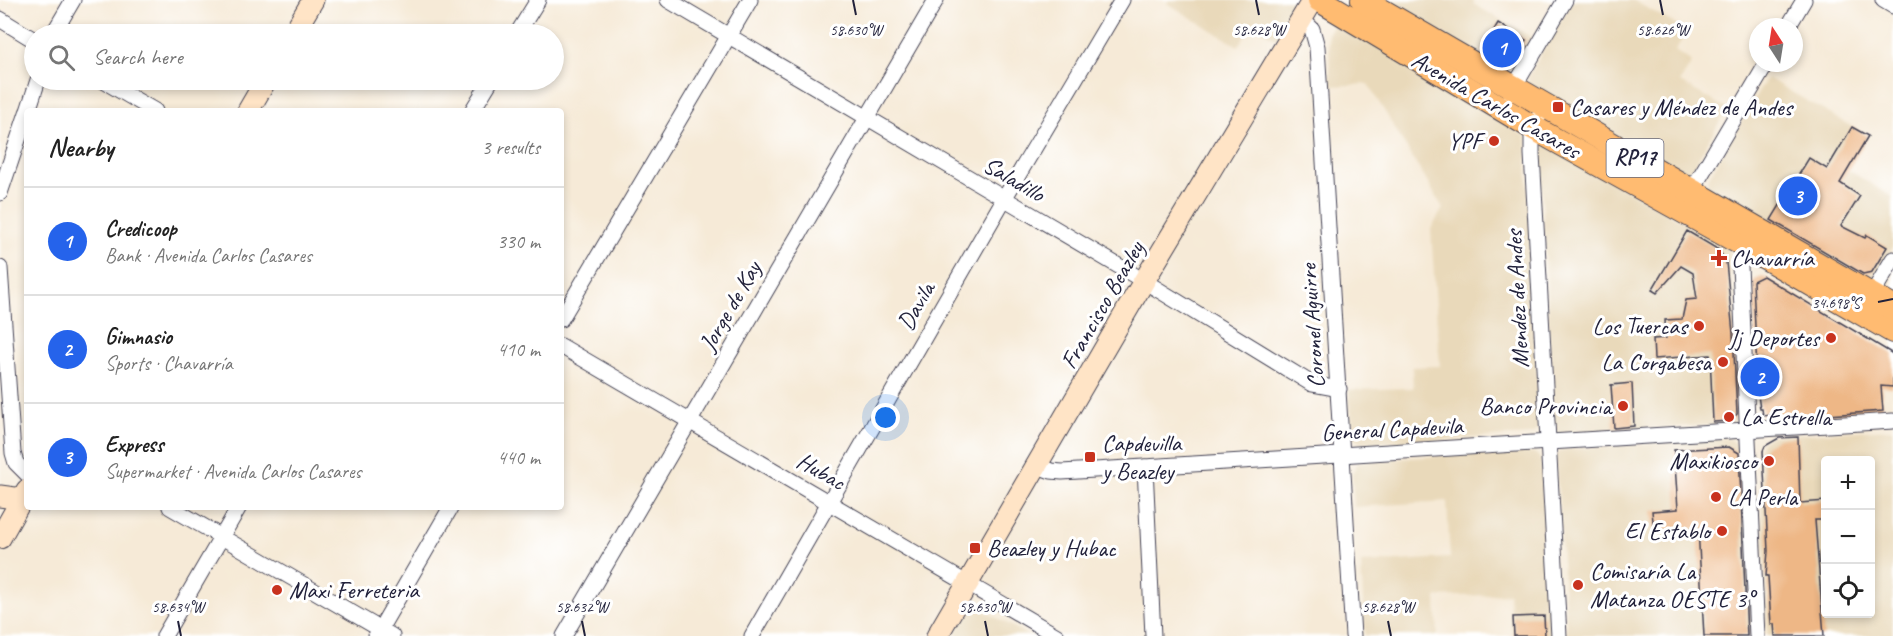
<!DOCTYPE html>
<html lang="en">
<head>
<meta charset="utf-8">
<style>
  :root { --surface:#fff; --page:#f2f2f2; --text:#222; --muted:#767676; --line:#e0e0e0; --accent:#2563eb }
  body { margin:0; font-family:Caveat,sans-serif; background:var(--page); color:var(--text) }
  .controls { position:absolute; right:18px; bottom:18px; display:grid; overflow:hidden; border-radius:6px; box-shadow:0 3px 9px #0003 }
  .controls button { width:54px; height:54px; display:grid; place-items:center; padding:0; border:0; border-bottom:2px solid var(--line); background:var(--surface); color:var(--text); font:30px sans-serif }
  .compass { position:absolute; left:1749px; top:18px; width:54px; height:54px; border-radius:50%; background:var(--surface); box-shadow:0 3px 9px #0003; rotate:348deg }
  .you { position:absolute; left:886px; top:418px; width:21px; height:21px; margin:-15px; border:4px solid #fff; border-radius:50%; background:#1a73e8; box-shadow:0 0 0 9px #1a73e833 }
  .badge { display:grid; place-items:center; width:39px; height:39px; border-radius:50%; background:var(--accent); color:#fff; font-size:20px; font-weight:700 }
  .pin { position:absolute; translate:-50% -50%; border:3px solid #fff; box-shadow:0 2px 6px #0006 }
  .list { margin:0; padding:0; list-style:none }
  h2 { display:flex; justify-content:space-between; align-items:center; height:78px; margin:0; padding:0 24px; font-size:26px }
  h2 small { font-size:20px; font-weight:400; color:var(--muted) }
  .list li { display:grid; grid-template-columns:39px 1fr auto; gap:18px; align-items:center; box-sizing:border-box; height:108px; padding:0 24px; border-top:2px solid var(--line) }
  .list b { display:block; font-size:22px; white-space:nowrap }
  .list p { margin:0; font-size:20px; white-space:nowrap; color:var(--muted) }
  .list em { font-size:20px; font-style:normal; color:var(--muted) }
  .icon { flex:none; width:33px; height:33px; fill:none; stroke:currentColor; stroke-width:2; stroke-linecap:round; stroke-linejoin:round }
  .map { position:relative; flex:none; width:1893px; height:636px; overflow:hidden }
  .search { position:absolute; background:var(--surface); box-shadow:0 3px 9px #0003; left:24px; top:24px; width:540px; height:66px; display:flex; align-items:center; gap:15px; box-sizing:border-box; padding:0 21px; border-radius:33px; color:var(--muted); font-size:22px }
  .panel { position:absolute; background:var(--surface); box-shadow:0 3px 9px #0003; left:24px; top:108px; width:540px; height:402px; border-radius:6px }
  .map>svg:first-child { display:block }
  .built { fill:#e9d9ba; fill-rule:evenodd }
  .building { fill:#eeb786 }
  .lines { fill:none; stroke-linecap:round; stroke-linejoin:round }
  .street-casing { stroke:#424052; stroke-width:17 }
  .secondary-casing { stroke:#424052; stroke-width:23 }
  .primary-casing { stroke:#424052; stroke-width:26 }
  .street { stroke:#fff; stroke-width:15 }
  .secondary { stroke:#ffe4c6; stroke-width:21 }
  .primary { stroke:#ffbb71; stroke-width:24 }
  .ticks { fill:none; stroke:#22223b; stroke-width:2 }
  .poi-dot { fill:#c8321e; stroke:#fff; stroke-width:2 }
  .labels { text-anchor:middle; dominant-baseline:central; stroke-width:6; stroke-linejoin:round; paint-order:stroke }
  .shield { fill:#fff; stroke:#646476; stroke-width:1.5 }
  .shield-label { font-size:22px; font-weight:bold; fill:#22223b }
  .street-label { font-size:24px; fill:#22223b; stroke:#fff }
  .poi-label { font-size:24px; fill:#22223b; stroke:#fff; text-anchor:start }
  .ticks-label { font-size:15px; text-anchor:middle; fill:#22223b; stroke:#fff; stroke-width:6; stroke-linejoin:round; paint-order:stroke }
</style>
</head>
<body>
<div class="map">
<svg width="1893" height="636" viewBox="0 0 1893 636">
  <rect width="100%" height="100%" fill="#fff"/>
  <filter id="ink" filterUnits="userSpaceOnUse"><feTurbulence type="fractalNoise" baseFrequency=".0167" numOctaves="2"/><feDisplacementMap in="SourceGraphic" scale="12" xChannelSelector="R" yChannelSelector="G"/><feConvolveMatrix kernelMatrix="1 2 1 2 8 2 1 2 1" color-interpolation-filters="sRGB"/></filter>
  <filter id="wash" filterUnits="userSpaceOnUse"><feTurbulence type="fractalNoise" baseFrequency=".008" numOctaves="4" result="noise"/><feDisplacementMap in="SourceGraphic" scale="24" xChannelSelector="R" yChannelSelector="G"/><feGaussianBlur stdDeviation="1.35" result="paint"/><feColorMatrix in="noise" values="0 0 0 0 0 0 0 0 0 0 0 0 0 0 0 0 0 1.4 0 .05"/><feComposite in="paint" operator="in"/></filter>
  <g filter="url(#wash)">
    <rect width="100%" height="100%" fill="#f6ead7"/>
    <g class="built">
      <path d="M 1169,0 L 1296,0 L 1297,3 L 1296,11 L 1278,40 L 1252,24 L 1238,46 L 1167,3 Z"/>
      <path d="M 1383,0 L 1475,0 L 1473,4 L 1535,39 L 1519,65 L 1515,68 L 1505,69 Z"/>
      <path d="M 1573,0 L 1633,0 L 1687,31 L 1675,51 L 1692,62 L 1680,82 L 1727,109 L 1692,169 L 1685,173 L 1678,172 L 1530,88 L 1528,82 L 1529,75 Z"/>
      <path d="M 1339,21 L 1526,137 L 1539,424 L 1536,431 L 1531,435 L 1367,443 L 1360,442 L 1353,436 L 1349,390 L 1413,388 L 1412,367 L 1440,366 L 1431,229 L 1443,208 L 1368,84 L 1331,86 L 1328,34 L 1333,24 Z"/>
      <path d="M 1767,78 L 1868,136 L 1848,170 L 1893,197 L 1893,246 L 1874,280 L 1867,282 L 1709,191 L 1707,186 L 1708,178 Z"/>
      <path d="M 1548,145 L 1727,247 L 1730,251 L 1739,416 L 1736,421 L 1729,424 L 1563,434 L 1557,433 L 1554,429 L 1540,155 L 1543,148 Z"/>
      <path d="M 1893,429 L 1893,636 L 1768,636 L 1760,448 L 1762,442 L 1772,436 ZM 1826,460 L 1870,460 L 1870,614 L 1826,614 Z"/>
      <path d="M 1724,438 L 1731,440 L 1741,450 L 1752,636 L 1567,636 L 1556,462 L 1557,455 L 1560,450 Z"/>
      <path d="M 1524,451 L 1537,454 L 1541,461 L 1551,636 L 1512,636 L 1509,594 L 1436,597 L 1438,636 L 1365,636 L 1361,563 L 1450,558 L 1447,501 L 1354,507 L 1352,474 L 1358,463 L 1364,461 Z"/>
      <path d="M 977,607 L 1030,636 L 954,636 L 969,609 Z"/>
    </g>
    <g id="blocks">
      <g class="building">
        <path d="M 1498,23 L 1526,40 L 1513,63 L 1504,66 L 1481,52 Z"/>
        <path d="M 1852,127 L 1868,136 L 1840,183 L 1860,196 L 1841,226 L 1865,238 L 1867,235 L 1887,247 L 1872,272 L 1863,274 L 1771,220 L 1809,158 L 1827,169 Z"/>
        <path d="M 1687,231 L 1719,250 L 1726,262 L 1733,333 L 1737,414 L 1730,421 L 1713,422 L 1710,355 L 1654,359 L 1653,339 L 1666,338 L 1665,320 L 1682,319 L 1686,300 L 1697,299 L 1693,273 L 1681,266 L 1657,293 L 1652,290 Z"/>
        <path d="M 1763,276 L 1893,354 L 1893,387 L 1881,386 L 1883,411 L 1771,419 L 1771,415 L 1763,416 L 1762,409 L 1760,409 L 1758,395 L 1753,281 Z"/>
        <path d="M 1632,383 L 1634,426 L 1614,428 L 1611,385 Z"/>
        <path d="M 1798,437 L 1800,503 L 1826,501 L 1826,520 L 1815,520 L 1824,636 L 1775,636 L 1774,624 L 1771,624 L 1768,576 L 1766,576 L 1768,551 L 1763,451 L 1765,446 L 1779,438 Z"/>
        <path d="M 1729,447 L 1739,453 L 1747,636 L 1704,636 L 1698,528 L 1654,531 L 1652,511 L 1678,509 L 1674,450 Z"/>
        <path d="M 1544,616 L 1545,636 L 1514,636 L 1513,617 Z"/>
      </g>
    </g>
  </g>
  <g filter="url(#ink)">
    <use href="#blocks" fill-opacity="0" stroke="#424052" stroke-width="1.5"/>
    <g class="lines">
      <g class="street-casing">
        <g id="street">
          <path d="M 668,0 L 1144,281 L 1312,384 L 1339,389"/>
          <path d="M 1883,0 L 1893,6"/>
          <path d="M 0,19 L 34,40"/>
          <path d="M 1302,19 L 1312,29 L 1317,47 L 1353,636"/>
          <path d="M 1788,27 L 1804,0"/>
          <path d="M 53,34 L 73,0"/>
          <path d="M 517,34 L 538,0"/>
          <path d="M 102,80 L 155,111"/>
          <path d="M 1510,94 L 1565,0"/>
          <path d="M 1545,107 L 1532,127 L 1532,154 L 1559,636"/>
          <path d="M 28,111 L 38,80"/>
          <path d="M 472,111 L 491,80"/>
          <path d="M 1692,190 L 1767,63"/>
          <path d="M 0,193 L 27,113"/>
          <path d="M 1750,239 L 1746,246 L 1740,266 L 1757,636"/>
          <path d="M 0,268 L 13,453 L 16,463 L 27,474"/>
          <path d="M 1871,296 L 1893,259"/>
          <path d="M 561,319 L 750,0"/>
          <path d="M 561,346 L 1057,636"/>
          <path d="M 1038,466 L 1051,471 L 1062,472 L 1893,421"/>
          <path d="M 1145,467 L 1153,636"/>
          <path d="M 170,507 L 392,636"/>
          <path d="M 164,636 L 239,507"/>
          <path d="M 376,636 L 451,507"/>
          <path d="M 564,636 L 936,0"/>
          <path d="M 752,636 L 1004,199 L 1122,0"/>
        </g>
      </g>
      <g class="secondary-casing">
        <g id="secondary">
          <path d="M 293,34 L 313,0"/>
          <path d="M 248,111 L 266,80"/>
          <path d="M 0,496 L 22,499"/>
          <path d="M 0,538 L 27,490"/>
          <path d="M 937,636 L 1144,281 L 1313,0"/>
        </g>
      </g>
      <g class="primary-casing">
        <g id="primary">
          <path d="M 1320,0 L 1532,127 L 1746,246 L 1893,331"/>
          <path d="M 1363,0 L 1893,308"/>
        </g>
      </g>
      <use href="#street" class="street"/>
      <use href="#secondary" class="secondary"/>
      <use href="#primary" class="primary"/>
    </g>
  </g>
  <path class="ticks" d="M 853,0 L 856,15M 1256,0 L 1259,15M 1660,0 L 1663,15M 1878,302 L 1893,299M 178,621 L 181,636M 582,621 L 585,636M 985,621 L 988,636M 1388,621 L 1391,636"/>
  <g class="poi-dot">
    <rect x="1552" y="101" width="12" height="12" rx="3"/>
    <circle cx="1494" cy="141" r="6"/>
    <path d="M1716 249h6v6h6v6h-6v6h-6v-6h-6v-6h6z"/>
    <circle cx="1699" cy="326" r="6"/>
    <circle cx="1831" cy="338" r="6"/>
    <circle cx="1723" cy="362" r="6"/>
    <circle cx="1623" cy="406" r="6"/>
    <circle cx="1729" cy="417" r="6"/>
    <rect x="1084" y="451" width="12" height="12" rx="3"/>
    <circle cx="1769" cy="461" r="6"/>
    <circle cx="1716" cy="497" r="6"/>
    <circle cx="1722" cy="531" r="6"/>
    <rect x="969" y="542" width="12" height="12" rx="3"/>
    <circle cx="1578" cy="585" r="6"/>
    <circle cx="277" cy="590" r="6"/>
  </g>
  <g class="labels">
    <rect class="shield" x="1606.5" y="139" width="57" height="38" rx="4.5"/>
    <g class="shield-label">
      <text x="1635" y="158">RP17</text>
    </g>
    <g class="street-label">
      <text transform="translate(1496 105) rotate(30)">Avenida Carlos Casares</text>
      <text transform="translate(1014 179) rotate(30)">Saladillo</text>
      <text transform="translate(1517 299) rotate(-93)">Mendez de Andes</text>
      <text transform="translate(1102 305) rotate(-60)">Francisco Beazley</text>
      <text transform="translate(730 306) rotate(-60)">Jorge de Kay</text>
      <text transform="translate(916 306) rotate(-60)">Davila</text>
      <text transform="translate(1312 326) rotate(-94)">Coronel Aguirre</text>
      <text transform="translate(1392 429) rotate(-3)">General Capdevila</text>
      <text transform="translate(821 471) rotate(30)">Hubac</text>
    </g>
    <g class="poi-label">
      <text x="1570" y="107">Casares y Méndez de Andes</text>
      <text x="1482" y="141" text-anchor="end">YPF</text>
      <text x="1731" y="258">Chavarría</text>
      <text x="1687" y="326" text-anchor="end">Los Tuercas</text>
      <text x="1819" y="338" text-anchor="end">Jj Deportes</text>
      <text x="1711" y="362" text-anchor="end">La Corgabesa</text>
      <text x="1611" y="406" text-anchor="end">Banco Provincia</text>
      <text x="1741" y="417">La Estrella</text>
      <text x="1102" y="443">Capdevilla<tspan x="1102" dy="28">y Beazley</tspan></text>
      <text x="1757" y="461" text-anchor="end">Maxikiosco</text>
      <text x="1728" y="497">LA Perla</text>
      <text x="1710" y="531" text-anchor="end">El Establo</text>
      <text x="987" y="548">Beazley y Hubac</text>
      <text x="1590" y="571">Comisaría La<tspan x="1590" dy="28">Matanza OESTE 3°</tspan></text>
      <text x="289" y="590">Maxi Ferreteria</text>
    </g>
  </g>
  <g class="ticks-label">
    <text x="856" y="35">58.630°W</text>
    <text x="1259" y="35">58.628°W</text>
    <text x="1663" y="35">58.626°W</text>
    <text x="1836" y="308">34.698°S</text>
    <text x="178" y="612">58.634°W</text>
    <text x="582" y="612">58.632°W</text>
    <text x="985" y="612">58.630°W</text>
    <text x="1388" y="612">58.628°W</text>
  </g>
</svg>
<div class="controls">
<button>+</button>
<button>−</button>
<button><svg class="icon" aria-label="locate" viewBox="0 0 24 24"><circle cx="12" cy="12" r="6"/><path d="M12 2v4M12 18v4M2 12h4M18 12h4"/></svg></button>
</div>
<svg class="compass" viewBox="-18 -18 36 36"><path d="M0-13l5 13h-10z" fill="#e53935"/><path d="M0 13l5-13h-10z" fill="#767676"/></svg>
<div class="you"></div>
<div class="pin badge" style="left:1502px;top:48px">1</div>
<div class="pin badge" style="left:1760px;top:377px">2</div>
<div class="pin badge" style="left:1798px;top:196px">3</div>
<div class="search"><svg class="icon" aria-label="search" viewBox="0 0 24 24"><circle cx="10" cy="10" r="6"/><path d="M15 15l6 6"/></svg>Search here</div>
<section class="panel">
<h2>Nearby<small>3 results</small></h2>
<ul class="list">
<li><span class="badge">1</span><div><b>Credicoop</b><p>Bank · Avenida Carlos Casares</p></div><em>330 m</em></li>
<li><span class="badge">2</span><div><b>Gimnasio</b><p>Sports · Chavarría</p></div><em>410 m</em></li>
<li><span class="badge">3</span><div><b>Express</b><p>Supermarket · Avenida Carlos Casares</p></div><em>440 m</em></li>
</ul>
</section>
</div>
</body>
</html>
